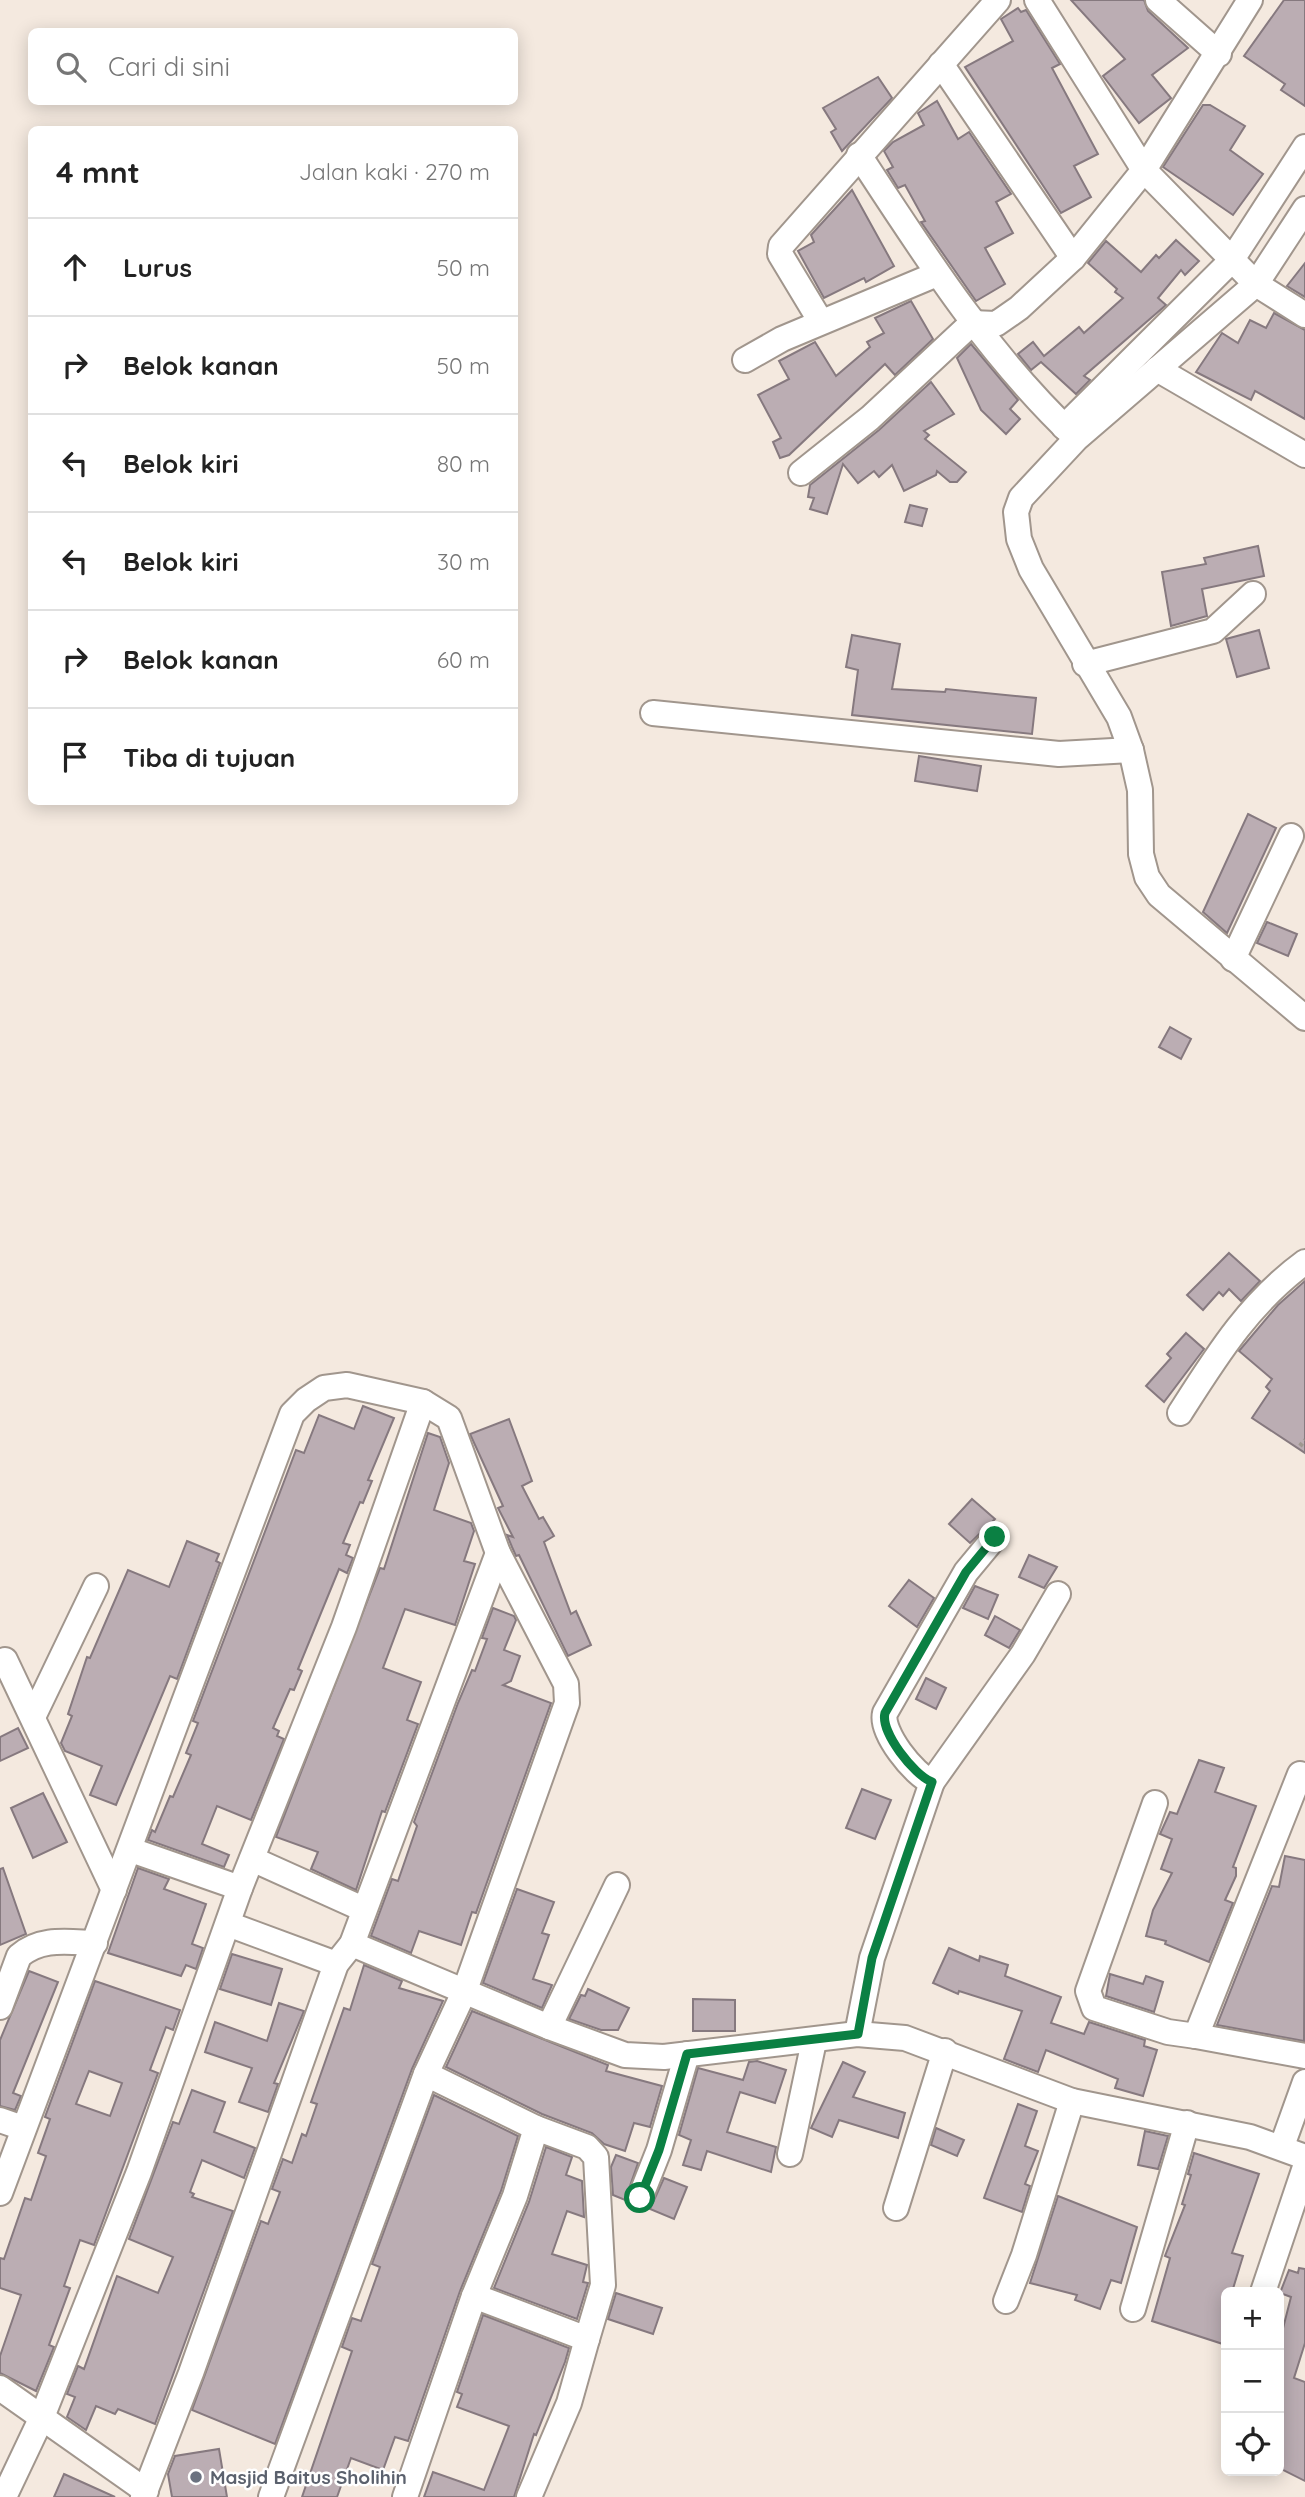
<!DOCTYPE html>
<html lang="id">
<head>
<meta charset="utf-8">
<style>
  :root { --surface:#fff; --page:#f2f2f2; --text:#222; --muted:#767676; --line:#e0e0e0 }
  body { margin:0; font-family:Quicksand,sans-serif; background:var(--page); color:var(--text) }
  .controls { position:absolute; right:21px; bottom:21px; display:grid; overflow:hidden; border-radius:10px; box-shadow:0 4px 18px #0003 }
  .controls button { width:63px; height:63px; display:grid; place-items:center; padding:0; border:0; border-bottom:2px solid var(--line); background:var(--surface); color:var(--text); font:35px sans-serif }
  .stop { position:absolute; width:21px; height:21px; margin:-16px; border:5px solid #0b8043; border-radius:50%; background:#fff }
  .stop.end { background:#0b8043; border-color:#fff; box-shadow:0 2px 7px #0008 }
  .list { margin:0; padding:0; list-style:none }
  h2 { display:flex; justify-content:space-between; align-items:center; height:91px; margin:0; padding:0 28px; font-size:30px }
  h2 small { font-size:23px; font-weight:400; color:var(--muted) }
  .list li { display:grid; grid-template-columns:46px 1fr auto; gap:21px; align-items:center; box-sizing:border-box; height:98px; padding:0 28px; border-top:2px solid var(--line) }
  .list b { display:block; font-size:26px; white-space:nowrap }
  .list em { font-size:23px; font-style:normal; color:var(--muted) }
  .icon { flex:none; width:38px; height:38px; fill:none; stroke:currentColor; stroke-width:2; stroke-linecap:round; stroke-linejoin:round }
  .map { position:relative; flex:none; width:1305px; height:2497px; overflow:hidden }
  .search { position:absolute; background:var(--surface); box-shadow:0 4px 18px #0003; left:28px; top:28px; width:490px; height:77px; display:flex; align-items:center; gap:18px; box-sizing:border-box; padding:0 24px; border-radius:10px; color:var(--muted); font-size:26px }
  .panel { position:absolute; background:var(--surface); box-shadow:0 4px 18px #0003; left:28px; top:126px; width:490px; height:679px; border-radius:10px }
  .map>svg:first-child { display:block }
  .building { fill:#bbadb3; stroke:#86797f; stroke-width:2; fill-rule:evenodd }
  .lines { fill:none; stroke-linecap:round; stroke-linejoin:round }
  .street-casing { stroke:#a1968d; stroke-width:28 }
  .path { stroke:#9f9890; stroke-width:4.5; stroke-dasharray:3.5 3.5; stroke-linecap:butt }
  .street { stroke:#fff; stroke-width:24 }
  .route { stroke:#0b8043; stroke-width:9 }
  .worship-dot { fill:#6b7280; stroke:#fff; stroke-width:2.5 }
  .labels { text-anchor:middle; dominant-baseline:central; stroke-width:5; stroke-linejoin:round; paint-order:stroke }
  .worship-label { font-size:19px; font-weight:bold; fill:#5b616d; stroke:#fff; text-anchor:start }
</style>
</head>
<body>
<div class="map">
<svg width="1305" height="2497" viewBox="0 0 1305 2497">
  <rect width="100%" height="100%" fill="#f4e9df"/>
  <g class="building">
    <path d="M 1071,0 L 1144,0 L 1148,11 L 1188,48 L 1152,75 L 1171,98 L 1139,123 L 1103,76 L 1125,59 Z"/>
    <path d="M 1284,0 L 1305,0 L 1305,106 L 1281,90 L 1285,84 L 1244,56 Z"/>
    <path d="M 1018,8 L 1021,12 L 1026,10 L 1060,64 L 1052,68 L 1098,154 L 1074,166 L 1091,197 L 1061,213 L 965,67 L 1013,41 L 1001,19 Z"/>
    <path d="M 878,77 L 892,98 L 842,151 L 831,132 L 836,129 L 823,108 Z"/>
    <path d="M 937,101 L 958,139 L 969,132 L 1011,194 L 996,202 L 1013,233 L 985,248 L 1005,284 L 976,301 L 921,222 L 925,221 L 905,185 L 898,188 L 887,170 L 893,167 L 884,151 L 893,142 L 924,125 L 918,113 Z"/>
    <path d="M 1203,105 L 1210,105 L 1245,126 L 1230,150 L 1263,174 L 1233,215 L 1163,167 Z"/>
    <path d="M 852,190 L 894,266 L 866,282 L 864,278 L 824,298 L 798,251 L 814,242 L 811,235 Z"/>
    <path d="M 1176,240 L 1199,261 L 1185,275 L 1181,270 L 1158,298 L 1166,305 L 1084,376 L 1090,380 L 1076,394 L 1041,362 L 1031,370 L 1018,354 L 1033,342 L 1044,356 L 1079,327 L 1084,333 L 1123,298 L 1115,292 L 1117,289 L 1088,263 L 1106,241 L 1141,272 L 1156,255 L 1159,258 Z"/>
    <path d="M 1305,263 L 1305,297 L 1287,286 Z"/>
    <path d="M 911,301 L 933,339 L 895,375 L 885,364 L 789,455 L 780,458 L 773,442 L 781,438 L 758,395 L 789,379 L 779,361 L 815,342 L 836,376 L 870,347 L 867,342 L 884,333 L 875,318 Z"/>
    <path d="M 1274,313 L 1305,330 L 1305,419 L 1255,391 L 1251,400 L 1196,372 L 1222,333 L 1238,343 L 1250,320 L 1266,328 Z"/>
    <path d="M 971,344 L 1018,400 L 1010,409 L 1020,419 L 1006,434 L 981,410 L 957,358 Z"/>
    <path d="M 931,382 L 954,414 L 924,431 L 929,435 L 925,439 L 966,472 L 957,482 L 950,482 L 937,471 L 936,475 L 904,491 L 892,465 L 879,477 L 874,471 L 858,483 L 843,464 L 827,514 L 810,509 L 814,498 L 808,497 L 810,485 L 879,430 Z"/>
    <path d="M 910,505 L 927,509 L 922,526 L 905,522 Z"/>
    <path d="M 1258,546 L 1264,576 L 1202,589 L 1207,616 L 1171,626 L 1162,572 L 1206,564 L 1204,558 Z"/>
    <path d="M 1259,630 L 1269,668 L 1237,677 L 1226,639 Z"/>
    <path d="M 852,635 L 900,644 L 892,689 L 945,692 L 946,689 L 1036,698 L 1032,734 L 852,715 L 858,670 L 846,667 Z"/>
    <path d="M 919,756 L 981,766 L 977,791 L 915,781 Z"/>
    <path d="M 1248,814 L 1276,828 L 1227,933 L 1203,912 Z"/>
    <path d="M 1267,922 L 1297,934 L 1288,956 L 1257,943 Z"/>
    <path d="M 1170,1027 L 1191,1039 L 1181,1059 L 1159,1047 Z"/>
    <path d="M 1229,1253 L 1260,1281 L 1241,1301 L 1229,1289 L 1223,1296 L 1219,1292 L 1203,1310 L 1187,1295 Z"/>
    <path d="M 1305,1281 L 1305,1453 L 1252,1418 L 1270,1391 L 1266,1387 L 1272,1379 L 1239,1351 L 1278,1305 Z"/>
    <path d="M 1186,1333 L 1204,1349 L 1164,1402 L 1146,1386 L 1171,1358 L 1167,1354 Z"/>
    <path d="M 363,1406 L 394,1418 L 368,1480 L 372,1481 L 363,1503 L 360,1502 L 343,1543 L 350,1545 L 346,1555 L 353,1558 L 347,1573 L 339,1569 L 298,1669 L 302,1671 L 294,1690 L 290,1689 L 273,1728 L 279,1731 L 277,1736 L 284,1739 L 251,1820 L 217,1806 L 202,1844 L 229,1855 L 224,1867 L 148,1840 L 152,1830 L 155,1832 L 170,1796 L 173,1797 L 191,1755 L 186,1753 L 198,1723 L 193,1721 L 296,1450 L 304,1453 L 319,1415 L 354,1429 Z"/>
    <path d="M 509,1419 L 532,1481 L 522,1486 L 539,1519 L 543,1517 L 554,1536 L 544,1542 L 571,1614 L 576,1611 L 591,1645 L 568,1656 L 519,1555 L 516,1556 L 512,1547 L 507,1535 L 513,1537 L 498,1508 L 503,1506 L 470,1434 Z"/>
    <path d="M 428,1433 L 440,1437 L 449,1463 L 434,1510 L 471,1523 L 474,1531 L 464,1561 L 475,1564 L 455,1625 L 405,1609 L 383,1668 L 421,1682 L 407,1720 L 418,1724 L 385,1812 L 382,1811 L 356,1890 L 311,1869 L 318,1852 L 276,1837 L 380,1568 L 384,1569 Z"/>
    <path d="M 972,1499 L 995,1519 L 970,1543 L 949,1524 Z"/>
    <path d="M 187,1541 L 219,1554 L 216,1561 L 220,1563 L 177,1679 L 170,1676 L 116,1805 L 90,1795 L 102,1766 L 65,1751 L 61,1743 L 72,1716 L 68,1714 L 87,1657 L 90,1658 L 128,1570 L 169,1587 Z"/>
    <path d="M 1029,1555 L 1057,1567 L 1044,1588 L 1019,1577 Z"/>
    <path d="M 909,1580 L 934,1598 L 917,1627 L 889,1606 Z"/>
    <path d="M 975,1586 L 998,1595 L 988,1619 L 963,1608 Z"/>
    <path d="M 493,1608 L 514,1616 L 516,1620 L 504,1650 L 520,1656 L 511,1681 L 503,1685 L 551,1703 L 476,1913 L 472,1912 L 461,1945 L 419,1931 L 411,1953 L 371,1936 L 392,1879 L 398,1881 L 417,1826 L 414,1822 L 458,1703 L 472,1670 L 475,1671 L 487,1639 L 482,1638 Z"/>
    <path d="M 995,1616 L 1020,1630 L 1009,1648 L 985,1635 Z"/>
    <path d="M 926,1678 L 946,1688 L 936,1709 L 916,1699 Z"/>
    <path d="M 18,1728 L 28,1748 L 0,1761 L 0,1737 Z"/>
    <path d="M 1199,1760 L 1224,1768 L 1215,1792 L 1256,1806 L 1233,1867 L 1236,1868 L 1236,1876 L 1225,1900 L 1233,1903 L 1209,1962 L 1165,1944 L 1166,1941 L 1146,1936 L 1153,1910 L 1172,1873 L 1161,1869 L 1172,1839 L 1160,1834 L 1170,1812 L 1177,1814 Z"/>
    <path d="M 862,1789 L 891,1800 L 875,1839 L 846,1828 Z"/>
    <path d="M 43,1793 L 67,1842 L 33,1858 L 11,1808 Z"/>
    <path d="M 1285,1856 L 1305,1860 L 1304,2041 L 1217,2025 L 1272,1886 L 1279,1887 Z"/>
    <path d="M 3,1868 L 26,1934 L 0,1945 L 0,1869 Z"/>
    <path d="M 138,1868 L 169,1879 L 164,1889 L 206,1904 L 192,1944 L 203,1948 L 196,1969 L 186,1965 L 181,1976 L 108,1953 Z"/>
    <path d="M 517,1889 L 554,1902 L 542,1933 L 549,1935 L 533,1979 L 552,1985 L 542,2008 L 483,1983 Z"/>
    <path d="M 949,1948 L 979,1961 L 980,1956 L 1008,1965 L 1005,1976 L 1061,1997 L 1051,2023 L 1084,2034 L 1089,2022 L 1145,2040 L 1144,2046 L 1157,2050 L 1143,2096 L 1115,2088 L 1118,2079 L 1046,2050 L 1038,2072 L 1004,2059 L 1022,2011 L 959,1991 L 958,1994 L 933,1983 Z"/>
    <path d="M 232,1954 L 282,1969 L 271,2005 L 220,1989 Z"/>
    <path d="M 364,1965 L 402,1981 L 399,1988 L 443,2001 L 412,2069 L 275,2444 L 192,2410 L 261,2221 L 268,2224 L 280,2192 L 272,2189 L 283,2159 L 292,2163 L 302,2134 L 306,2136 L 317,2104 L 311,2102 L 344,2008 L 350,2010 Z"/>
    <path d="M 29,1971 L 58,1982 L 13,2093 L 21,2096 L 15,2110 L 0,2106 L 0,2040 Z"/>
    <path d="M 1110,1974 L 1143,1984 L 1146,1976 L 1163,1982 L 1154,2012 L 1106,1996 Z"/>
    <path d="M 95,1981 L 180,2010 L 173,2030 L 166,2027 L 150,2070 L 158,2073 L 94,2245 L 80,2240 L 64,2286 L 70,2288 L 49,2345 L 54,2347 L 36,2391 L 0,2373 L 0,2356 L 21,2295 L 0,2288 L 0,2258 L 4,2259 L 25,2198 L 31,2200 L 46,2156 L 38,2153 L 50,2119 L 45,2117 ZM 89,2071 L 122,2083 L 110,2116 L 76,2104 Z"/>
    <path d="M 588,1989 L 629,2008 L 618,2030 L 601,2030 L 569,2019 L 581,1995 L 585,1996 Z"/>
    <path d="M 693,1999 L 735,2000 L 735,2031 L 693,2031 Z"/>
    <path d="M 279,2003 L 304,2011 L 274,2083 L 278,2084 L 268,2112 L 239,2102 L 252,2068 L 205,2052 L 215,2022 L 267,2041 Z"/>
    <path d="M 472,2011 L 608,2065 L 606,2071 L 662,2086 L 650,2127 L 634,2123 L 625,2151 L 604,2144 L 592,2133 L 542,2114 L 446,2067 Z"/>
    <path d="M 757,2061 L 786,2070 L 775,2103 L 740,2092 L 727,2132 L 776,2147 L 771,2172 L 707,2151 L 701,2170 L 683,2165 L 691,2140 L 679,2135 L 698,2068 L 743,2080 L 749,2062 Z"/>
    <path d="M 843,2062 L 865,2072 L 853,2097 L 905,2113 L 898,2138 L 839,2120 L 832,2137 L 811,2128 Z"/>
    <path d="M 192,2090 L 225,2102 L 214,2132 L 255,2148 L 244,2178 L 202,2160 L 190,2192 L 194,2194 L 192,2197 L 233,2211 L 155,2424 L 118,2409 L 115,2414 L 96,2406 L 86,2430 L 67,2417 L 75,2397 L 67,2394 L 78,2366 L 84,2369 L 117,2276 L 158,2293 L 173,2257 L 129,2239 L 173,2122 L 179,2124 Z"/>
    <path d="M 434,2095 L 518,2136 L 501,2191 L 460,2291 L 408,2441 L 395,2437 L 383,2470 L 351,2458 L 337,2497 L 302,2497 L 352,2351 L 342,2347 L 352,2318 L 361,2321 L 380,2267 L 372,2264 Z"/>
    <path d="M 1018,2104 L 1037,2111 L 1025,2146 L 1038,2151 L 1025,2184 L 1030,2186 L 1022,2212 L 984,2198 Z"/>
    <path d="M 936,2128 L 964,2140 L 957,2156 L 931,2145 Z"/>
    <path d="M 1145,2131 L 1168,2136 L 1158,2169 L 1138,2165 Z"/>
    <path d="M 546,2147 L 572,2157 L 566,2175 L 582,2181 L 584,2217 L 567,2211 L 552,2254 L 587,2265 L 583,2282 L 588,2283 L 577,2319 L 494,2288 L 529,2202 Z"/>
    <path d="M 1194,2153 L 1259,2174 L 1232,2253 L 1243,2256 L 1232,2292 L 1226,2292 L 1226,2345 L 1152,2321 L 1170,2258 L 1165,2256 L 1185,2205 L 1182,2204 L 1191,2175 L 1188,2174 Z"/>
    <path d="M 616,2155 L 638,2163 L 625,2200 L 613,2195 L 611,2167 Z"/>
    <path d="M 664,2178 L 687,2187 L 674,2219 L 650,2209 Z"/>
    <path d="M 1058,2196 L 1137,2227 L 1121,2283 L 1111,2280 L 1100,2309 L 1075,2300 L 1077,2295 L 1030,2283 Z"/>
    <path d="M 1299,2268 L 1305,2269 L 1305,2343 L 1294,2378 L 1305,2382 L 1305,2481 L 1279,2468 L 1279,2344 L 1291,2297 L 1280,2293 L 1289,2270 L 1298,2273 Z"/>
    <path d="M 616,2293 L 662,2308 L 653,2334 L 608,2319 Z"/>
    <path d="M 483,2315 L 569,2348 L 565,2362 L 536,2435 L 534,2434 L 514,2497 L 424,2497 L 433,2472 L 484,2490 L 509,2426 L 457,2407 L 462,2394 L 457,2392 Z"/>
    <path d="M 219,2449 L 227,2497 L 172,2497 L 168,2474 L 175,2456 Z"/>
    <path d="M 64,2474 L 115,2497 L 54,2497 Z"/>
  </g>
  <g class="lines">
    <g class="street-casing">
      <g id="street">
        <path d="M 1158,0 L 1219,54"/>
        <path d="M 1250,0 L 1144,170 L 1256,284 L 1305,315"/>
        <path d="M 941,64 L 1073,258"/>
        <path d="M 859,155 C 925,256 988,355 1076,438"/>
        <path d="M 1305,209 L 1256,284 L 1076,439 L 1021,498 L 1016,512 L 1019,539 L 1031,569 L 1119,717 L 1131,750 L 1140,790 L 1141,854 L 1147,877 L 1159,895 L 1305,1018"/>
        <path d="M 821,322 L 780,254 L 781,246 L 998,0"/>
        <path d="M 745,360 L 782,339 L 937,274"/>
        <path d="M 1157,369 L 1305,455"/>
        <path d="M 1064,427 L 1231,261 L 1305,147"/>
        <path d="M 801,473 L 870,418 L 972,323 L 996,324 L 1019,308 L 1073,258 L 1144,170 L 1037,0"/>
        <path d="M 1085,664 L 1213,631 L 1253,594"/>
        <path d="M 653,713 L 1059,754 L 1131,750"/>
        <path d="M 1233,959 L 1291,836"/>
        <path d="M 1180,1413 C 1217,1355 1249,1303 1305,1262"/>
        <path d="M 5,1660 L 114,1890"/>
        <path d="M 33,1717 L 96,1586"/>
        <path d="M 1300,1774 L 1196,2036 L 1305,2056"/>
        <path d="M 932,1782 L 1023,1654 L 1058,1594"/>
        <path d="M 1155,1803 L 1088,1991 L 1094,2008 L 1168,2032 L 1196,2036"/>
        <path d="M 131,1850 L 240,1888"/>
        <path d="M 252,1859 L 363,1909"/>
        <path d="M 228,1924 L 336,1964"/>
        <path d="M 352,1944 L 549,2027 L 625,2055 L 664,2057 L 857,2034 L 905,2038 L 1072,2101 L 1250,2137 L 1305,2157"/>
        <path d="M 0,2007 L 19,1956 C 41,1937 67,1942 95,1943"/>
        <path d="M 549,2027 L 617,1885"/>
        <path d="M 857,2034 L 872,1958 L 932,1782 C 914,1775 880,1732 885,1713 L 966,1572 L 995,1537"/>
        <path d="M 0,2120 L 23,2128"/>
        <path d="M 1282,2146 L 1305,2082"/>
        <path d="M 790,2154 L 814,2041"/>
        <path d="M 0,2193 L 292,1414 L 306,1400 L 324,1388 L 347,1385 L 423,1402 L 449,1418 L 498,1553 L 566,1684 L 567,1703 L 465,1990 L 426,2074 L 271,2497"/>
        <path d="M 640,2198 L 659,2150 L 687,2054"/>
        <path d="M 896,2208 L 945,2051"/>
        <path d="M 1263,2292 L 1305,2167"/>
        <path d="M 474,2296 L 587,2339 L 603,2285 L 596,2157 L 587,2147 L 536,2128"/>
        <path d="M 1006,2301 L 1024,2255 L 1072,2101"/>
        <path d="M 1133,2309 L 1187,2123"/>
        <path d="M 0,2388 L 146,2491"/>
        <path d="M 4,2497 L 42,2417 L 139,2172 L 240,1888 L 344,1627 L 423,1402"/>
        <path d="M 143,2497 L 191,2373 L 336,1964 L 352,1944 L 498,1553"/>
        <path d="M 405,2497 L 474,2296 L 515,2196 L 536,2128 L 426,2074"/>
        <path d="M 529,2497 L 569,2403 L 587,2339"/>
      </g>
    </g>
    <path class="path" d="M 1300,1446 L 1305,1440"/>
    <use href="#street" class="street"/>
  </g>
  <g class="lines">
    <path class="route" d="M 640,2198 L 659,2150 L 687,2054 L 858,2034 L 872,1958 L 932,1782 C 914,1775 880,1732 885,1713 L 966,1572 L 995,1537"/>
  </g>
  <circle class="worship-dot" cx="196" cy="2477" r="7"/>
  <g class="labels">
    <g class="worship-label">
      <text x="210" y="2477">Masjid Baitus Sholihin</text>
    </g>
  </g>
</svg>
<div class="controls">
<button>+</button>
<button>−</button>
<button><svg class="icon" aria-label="locate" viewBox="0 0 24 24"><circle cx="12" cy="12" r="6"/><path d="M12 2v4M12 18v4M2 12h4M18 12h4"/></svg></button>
</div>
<div class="stop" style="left:640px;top:2198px"></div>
<div class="stop end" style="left:995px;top:1537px"></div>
<div class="search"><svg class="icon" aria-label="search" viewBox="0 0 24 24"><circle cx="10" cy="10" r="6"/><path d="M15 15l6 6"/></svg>Cari di sini</div>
<section class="panel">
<h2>4 mnt<small>Jalan kaki · 270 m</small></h2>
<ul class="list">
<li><svg class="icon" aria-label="ahead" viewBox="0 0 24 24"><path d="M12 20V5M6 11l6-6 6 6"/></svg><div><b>Lurus</b></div><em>50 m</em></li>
<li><svg class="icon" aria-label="right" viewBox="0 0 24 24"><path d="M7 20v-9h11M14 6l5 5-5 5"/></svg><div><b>Belok kanan</b></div><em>50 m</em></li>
<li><svg class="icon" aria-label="left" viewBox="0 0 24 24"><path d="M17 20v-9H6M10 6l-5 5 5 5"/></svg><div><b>Belok kiri</b></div><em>80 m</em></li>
<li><svg class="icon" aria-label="left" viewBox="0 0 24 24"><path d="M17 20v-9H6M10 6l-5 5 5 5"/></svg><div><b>Belok kiri</b></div><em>30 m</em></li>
<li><svg class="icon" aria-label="right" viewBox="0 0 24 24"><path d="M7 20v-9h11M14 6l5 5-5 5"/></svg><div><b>Belok kanan</b></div><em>60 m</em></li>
<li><svg class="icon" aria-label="arrive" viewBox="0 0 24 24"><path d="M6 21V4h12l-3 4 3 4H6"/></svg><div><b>Tiba di tujuan</b></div></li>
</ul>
</section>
</div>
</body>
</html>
